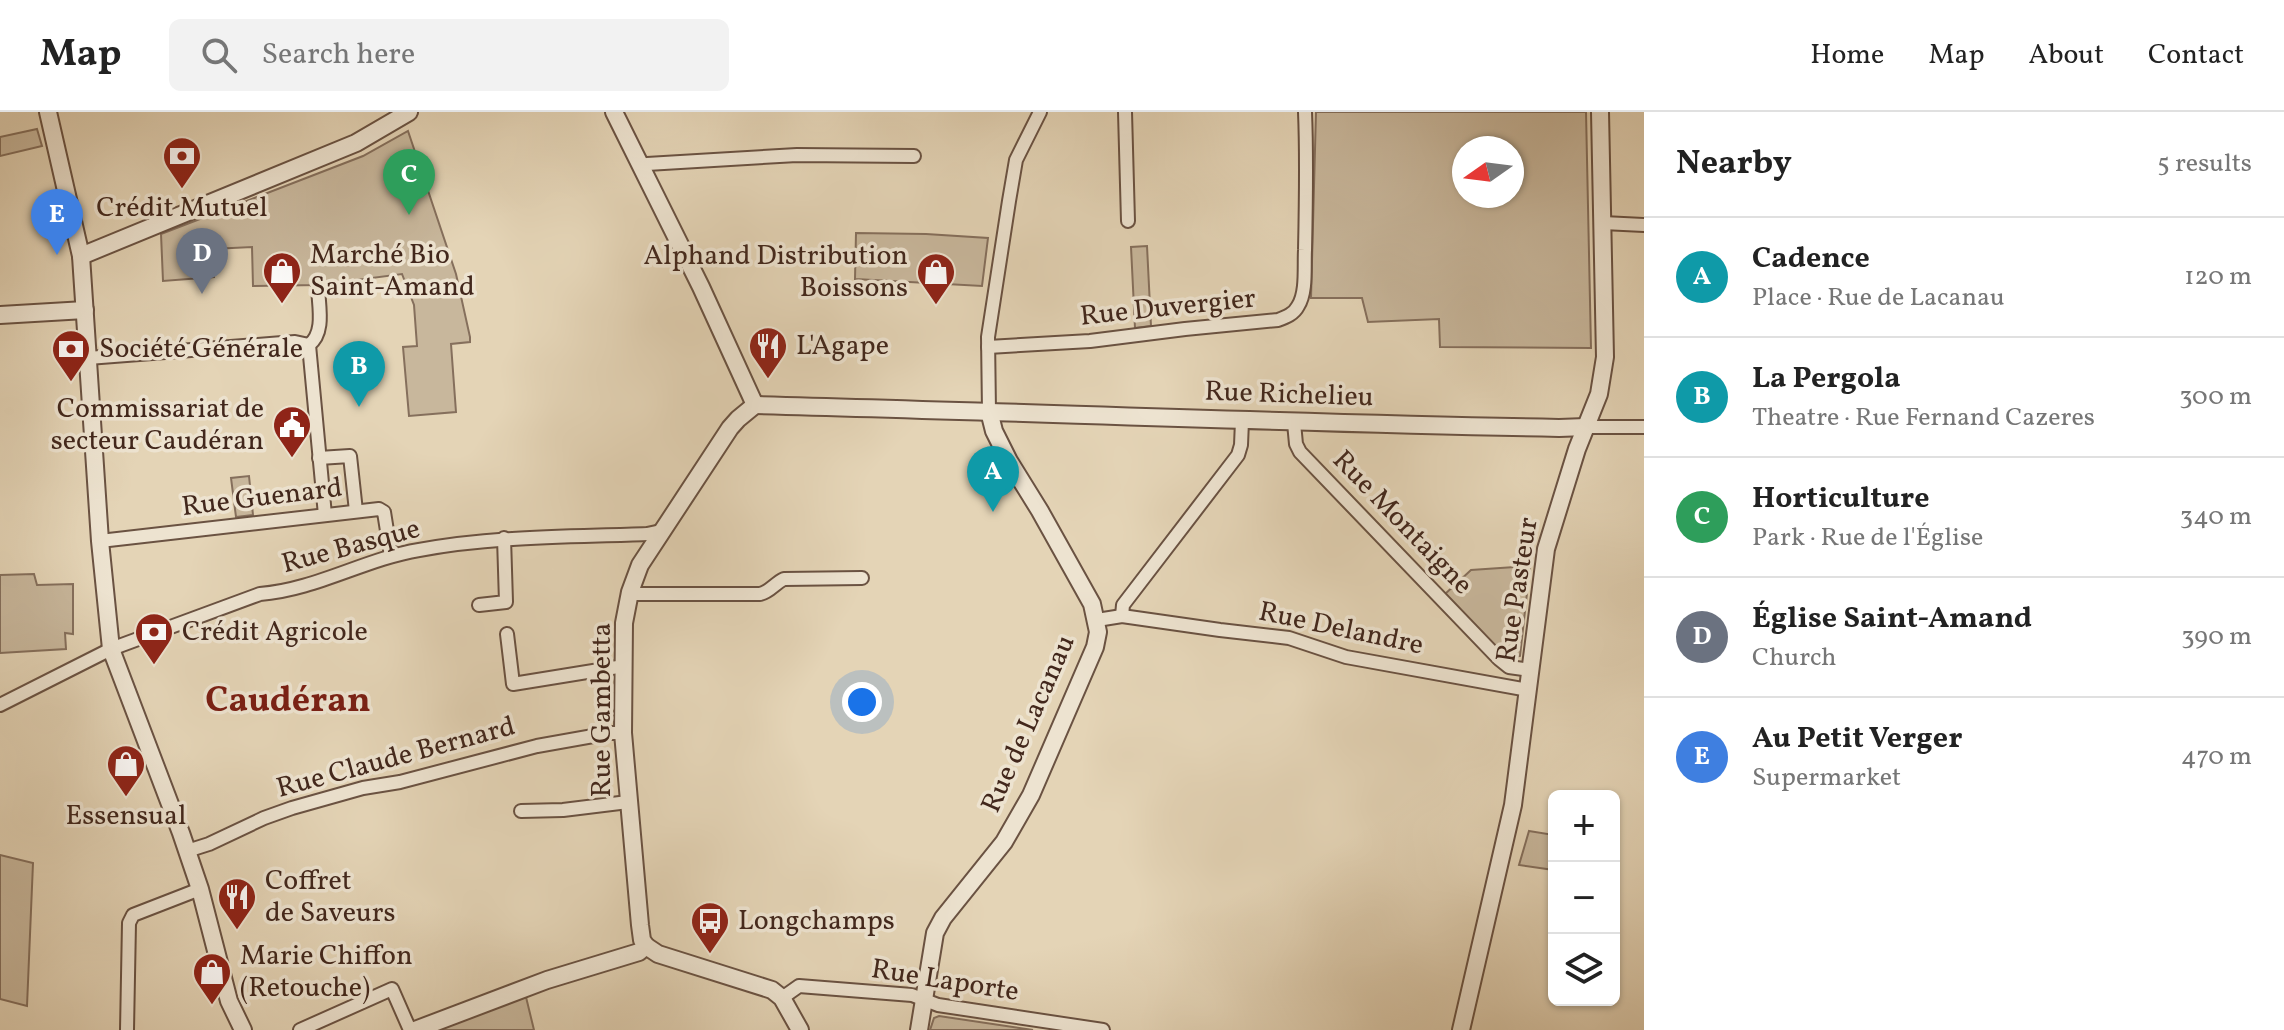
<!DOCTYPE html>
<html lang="en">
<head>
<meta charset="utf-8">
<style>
  :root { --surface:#fff; --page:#f2f2f2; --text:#222; --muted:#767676; --line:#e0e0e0; --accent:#8f2418 }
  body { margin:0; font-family:Vollkorn,serif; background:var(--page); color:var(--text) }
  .controls { position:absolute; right:24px; bottom:24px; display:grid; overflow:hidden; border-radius:12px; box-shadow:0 2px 6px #0004 }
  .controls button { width:72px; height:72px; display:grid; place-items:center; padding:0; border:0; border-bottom:2px solid var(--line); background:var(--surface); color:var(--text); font:40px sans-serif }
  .compass { position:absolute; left:1452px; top:24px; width:72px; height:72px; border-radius:50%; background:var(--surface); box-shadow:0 2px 6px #0004; rotate:256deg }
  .you { position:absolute; left:862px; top:590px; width:28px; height:28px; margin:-20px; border:6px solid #fff; border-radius:50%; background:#1a73e8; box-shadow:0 0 0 12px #1a73e833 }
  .badge { display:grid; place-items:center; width:52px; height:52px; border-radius:50%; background:var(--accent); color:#fff; font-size:26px; font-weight:700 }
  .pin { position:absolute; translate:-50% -66px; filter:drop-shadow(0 2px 4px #0008) }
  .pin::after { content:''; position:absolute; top:42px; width:28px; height:24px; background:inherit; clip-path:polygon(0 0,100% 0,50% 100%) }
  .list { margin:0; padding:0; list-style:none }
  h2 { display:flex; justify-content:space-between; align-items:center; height:104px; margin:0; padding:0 32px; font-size:34px }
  h2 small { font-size:26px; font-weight:400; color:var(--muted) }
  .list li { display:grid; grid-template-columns:52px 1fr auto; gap:24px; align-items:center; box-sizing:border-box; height:120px; padding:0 32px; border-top:2px solid var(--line) }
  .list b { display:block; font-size:30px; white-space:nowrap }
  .list p { margin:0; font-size:26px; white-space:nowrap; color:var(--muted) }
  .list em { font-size:26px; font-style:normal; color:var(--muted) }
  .icon { flex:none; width:44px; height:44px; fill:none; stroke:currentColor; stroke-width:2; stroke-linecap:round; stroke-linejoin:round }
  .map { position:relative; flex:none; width:1644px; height:918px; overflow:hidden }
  header { display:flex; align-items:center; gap:48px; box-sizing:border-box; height:112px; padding:0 40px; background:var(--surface); border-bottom:2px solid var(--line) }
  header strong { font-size:38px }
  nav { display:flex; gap:44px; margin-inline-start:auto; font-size:28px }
  .search { width:560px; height:72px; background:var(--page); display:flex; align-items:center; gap:20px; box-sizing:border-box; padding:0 28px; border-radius:12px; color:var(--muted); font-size:30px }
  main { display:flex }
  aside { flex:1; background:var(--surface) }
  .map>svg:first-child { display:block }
  .green { fill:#c8b79c; stroke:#856f5c; stroke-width:2; fill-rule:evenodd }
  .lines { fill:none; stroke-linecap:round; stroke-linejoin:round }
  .minor-casing { stroke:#6a5242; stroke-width:16 }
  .tertiary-casing { stroke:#6a5242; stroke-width:20 }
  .minor { stroke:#ede3d0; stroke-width:12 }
  .tertiary { stroke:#ede3d0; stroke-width:16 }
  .labels { text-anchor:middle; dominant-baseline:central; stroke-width:7; stroke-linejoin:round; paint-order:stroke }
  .poi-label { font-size:28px; fill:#42271c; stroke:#ede3d0; text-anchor:start }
  .street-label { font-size:28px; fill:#42271c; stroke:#ede3d0 }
  .district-label { font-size:36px; font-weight:bold; fill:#7a1f14; stroke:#ede3d0 }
</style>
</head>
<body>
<header>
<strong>Map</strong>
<div class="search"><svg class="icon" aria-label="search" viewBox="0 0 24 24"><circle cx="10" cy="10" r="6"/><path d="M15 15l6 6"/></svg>Search here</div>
<nav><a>Home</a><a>Map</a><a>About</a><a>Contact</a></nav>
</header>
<main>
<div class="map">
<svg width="1644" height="918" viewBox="0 0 1644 918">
  <rect width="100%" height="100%" fill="#e4d4b6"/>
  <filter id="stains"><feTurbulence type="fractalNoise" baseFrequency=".0025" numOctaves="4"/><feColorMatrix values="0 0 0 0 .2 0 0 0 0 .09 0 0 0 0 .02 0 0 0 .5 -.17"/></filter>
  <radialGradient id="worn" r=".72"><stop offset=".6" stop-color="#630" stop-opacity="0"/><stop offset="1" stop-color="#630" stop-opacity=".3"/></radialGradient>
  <g class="green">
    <path d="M 1316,0 L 1586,0 L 1591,236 L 1440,235 L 1439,207 L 1368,210 L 1362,186 L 1311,186 ZM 1512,36 L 1512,84 L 1464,84 L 1464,36 Z"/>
    <path d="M 37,17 L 42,34 L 0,44 L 0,25 Z"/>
    <path d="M 408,19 L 456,162 L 470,225 L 470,230 L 451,232 L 456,300 L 409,304 L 403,235 L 417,234 L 414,193 L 402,162 L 318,173 L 253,174 L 252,135 L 212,137 L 214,165 L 163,169 L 161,122 L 363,44 Z"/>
    <path d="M 856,121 L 926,122 L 988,126 L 982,174 L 855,167 Z"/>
    <path d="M 1147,134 L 1151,214 L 1135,216 L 1131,135 Z"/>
    <path d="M 249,364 L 253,403 L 236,405 L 231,366 Z"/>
    <path d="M 1530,454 L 1520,544 L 1507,547 L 1445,482 L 1471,458 Z"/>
    <path d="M 34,462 L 37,473 L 73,472 L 73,522 L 65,521 L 66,537 L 0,541 L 0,463 Z"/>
    <path d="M 1529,719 L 1554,723 L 1554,758 L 1519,753 Z"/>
    <path d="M 0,743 L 33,751 L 27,894 L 0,887 Z"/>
    <path d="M 526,885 L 534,918 L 444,918 L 446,914 Z"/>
    <path d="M 939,904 L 1033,918 L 930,918 L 934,906 Z"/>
  </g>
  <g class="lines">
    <g class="minor-casing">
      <g id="minor">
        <path d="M 1125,0 L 1128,109"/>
        <path d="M 641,55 L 647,52 L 797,43 L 914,44"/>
        <path d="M 1603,111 L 1644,113"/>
        <path d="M 309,233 L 325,403"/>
        <path d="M 309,233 C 326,220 318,192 318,173"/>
        <path d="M 988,235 L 1090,229 L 1185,217 L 1278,208 C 1286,205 1294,202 1298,194 C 1307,180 1304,155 1305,138 C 1306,92 1307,46 1305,0"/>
        <path d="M 88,246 L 295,230 L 309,233"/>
        <path d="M 989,299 L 988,225 L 1009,89 L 1016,48 L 1040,0"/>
        <path d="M 1294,311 L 1296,332 L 1300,340 L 1499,547 L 1509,555 L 1530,558"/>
        <path d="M 1586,315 L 1644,315"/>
        <path d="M 319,346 L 350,344 L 356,399"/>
        <path d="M 100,429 L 379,397 L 384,400 L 391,444"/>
        <path d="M 630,482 L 760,482 C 770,480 775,471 784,467 L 862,466"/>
        <path d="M 479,493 L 506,490 L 504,426"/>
        <path d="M 1122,504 L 1123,493 L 1238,343 L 1241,333 L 1242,309"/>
        <path d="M 1097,508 L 1122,504 L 1220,518 L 1289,526 L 1346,545 L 1528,578"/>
        <path d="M 507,522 L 513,572 L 624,554"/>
        <path d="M 0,593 L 111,537 L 260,482 C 315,478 365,447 419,438 C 494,424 571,425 647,422 L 661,419"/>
        <path d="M 521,699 L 563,698 L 628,690"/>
        <path d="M 187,739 L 209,732 L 264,706 L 292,696 L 363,676 L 400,670 L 537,634 L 610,621 L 623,621"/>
        <path d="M 782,886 L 799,874 L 912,883 L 938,893 L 1103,918"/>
        <path d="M 127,918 L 129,811 L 133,803 L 200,777"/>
        <path d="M 300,918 L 392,877 L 410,918"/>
      </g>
    </g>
    <g class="tertiary-casing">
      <g id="tertiary">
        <path d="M 48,0 L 81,144 L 100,429 L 111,537 L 181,721 L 200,777 L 229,889 L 243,918"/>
        <path d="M 614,0 L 701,175 L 755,293"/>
        <path d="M 81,144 L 356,31 L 409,0"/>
        <path d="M 0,203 L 85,198"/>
        <path d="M 755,293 C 1023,300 1291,311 1559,316 L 1586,315"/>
        <path d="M 646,834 L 642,828 L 640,813 L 623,621 L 624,511 L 630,480 L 640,453 L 730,316 L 738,307 L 755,293"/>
        <path d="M 646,834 L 658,842 L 772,878 L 782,886 L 800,918"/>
        <path d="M 415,918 L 547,868 L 639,840 L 646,834"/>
        <path d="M 919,918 L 935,821 L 943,806 L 1004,730 L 1031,683 L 1095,535 L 1098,520 L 1092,492 L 1040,399 L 1009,349 L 994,319 L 989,299"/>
        <path d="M 1461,918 L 1513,693 L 1546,437 L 1577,337 L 1599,282 L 1605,245 L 1600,0"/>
      </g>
    </g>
    <use href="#minor" class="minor"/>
    <use href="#tertiary" class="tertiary"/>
  </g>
  <defs>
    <g id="bank-pin" transform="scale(2)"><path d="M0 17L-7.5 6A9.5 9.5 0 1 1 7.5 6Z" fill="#8f2418" stroke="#ede3d0"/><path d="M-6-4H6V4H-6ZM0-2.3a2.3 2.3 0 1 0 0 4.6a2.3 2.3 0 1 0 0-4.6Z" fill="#fff"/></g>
    <g id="shop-pin" transform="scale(2)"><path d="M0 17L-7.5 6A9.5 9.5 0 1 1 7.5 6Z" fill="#8f2418" stroke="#ede3d0"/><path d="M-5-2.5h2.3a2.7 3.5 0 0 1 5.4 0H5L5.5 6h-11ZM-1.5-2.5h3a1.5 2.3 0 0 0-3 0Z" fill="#fff"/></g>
    <g id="restaurant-pin" transform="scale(2)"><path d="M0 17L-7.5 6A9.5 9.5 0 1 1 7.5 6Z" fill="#8f2418" stroke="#ede3d0"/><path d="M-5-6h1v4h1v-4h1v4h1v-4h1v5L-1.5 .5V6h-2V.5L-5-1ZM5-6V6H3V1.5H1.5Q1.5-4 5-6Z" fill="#fff"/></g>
    <g id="civic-pin" transform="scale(2)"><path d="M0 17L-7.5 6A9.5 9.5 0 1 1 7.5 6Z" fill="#8f2418" stroke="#ede3d0"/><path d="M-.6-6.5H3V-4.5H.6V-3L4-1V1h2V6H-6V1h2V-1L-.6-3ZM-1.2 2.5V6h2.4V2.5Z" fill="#fff"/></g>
    <g id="bus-pin" transform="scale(2)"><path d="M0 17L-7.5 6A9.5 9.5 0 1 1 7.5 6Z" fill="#8f2418" stroke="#ede3d0"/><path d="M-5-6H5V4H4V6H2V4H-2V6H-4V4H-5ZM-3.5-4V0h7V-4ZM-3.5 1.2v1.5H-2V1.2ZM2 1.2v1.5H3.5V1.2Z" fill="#fff"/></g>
  </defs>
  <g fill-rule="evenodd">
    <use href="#bank-pin" x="182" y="44"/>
    <use href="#shop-pin" x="282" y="159"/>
    <use href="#shop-pin" x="936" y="160"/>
    <use href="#restaurant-pin" x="768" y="234"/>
    <use href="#bank-pin" x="71" y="237"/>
    <use href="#civic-pin" x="292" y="313"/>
    <use href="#bank-pin" x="154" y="520"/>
    <use href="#shop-pin" x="126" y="652"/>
    <use href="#restaurant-pin" x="237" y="785"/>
    <use href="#bus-pin" x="710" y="809"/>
    <use href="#shop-pin" x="212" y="860"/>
  </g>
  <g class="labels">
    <g class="poi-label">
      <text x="182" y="96" text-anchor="middle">Crédit Mutuel</text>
      <text x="310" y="143">Marché Bio<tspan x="310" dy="32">Saint-Amand</tspan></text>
      <text x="908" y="144" text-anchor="end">Alphand Distribution<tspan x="908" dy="32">Boissons</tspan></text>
      <text x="796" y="234">L'Agape</text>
      <text x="99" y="237">Société Générale</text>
      <text x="264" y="297" text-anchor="end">Commissariat de<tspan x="264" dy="32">secteur Caudéran</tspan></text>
      <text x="182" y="520">Crédit Agricole</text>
      <text x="126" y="704" text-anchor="middle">Essensual</text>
      <text x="265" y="769">Coffret<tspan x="265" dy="32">de Saveurs</tspan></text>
      <text x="738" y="809">Longchamps</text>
      <text x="240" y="844">Marie Chiffon<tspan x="240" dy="32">(Retouche)</tspan></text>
    </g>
    <g class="street-label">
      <text transform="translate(1168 196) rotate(-6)">Rue Duvergier</text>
      <text transform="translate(1289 283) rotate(2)">Rue Richelieu</text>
      <text transform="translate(262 386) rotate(-7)">Rue Guenard</text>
      <text transform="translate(1402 411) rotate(46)">Rue Montaigne</text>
      <text transform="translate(351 435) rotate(-15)">Rue Basque</text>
      <text transform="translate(1518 478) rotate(-81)">Rue Pasteur</text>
      <text transform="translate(1341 517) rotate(12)">Rue Delandre</text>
      <text transform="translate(602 598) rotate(-90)">Rue Gambetta</text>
      <text transform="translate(1029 612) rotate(-66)">Rue de Lacanau</text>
      <text transform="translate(396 646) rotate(-15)">Rue Claude Bernard</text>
      <text transform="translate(945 869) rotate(9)">Rue Laporte</text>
    </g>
    <g class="district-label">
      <text x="288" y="590">Caudéran</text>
    </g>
  </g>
  <rect width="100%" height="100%" filter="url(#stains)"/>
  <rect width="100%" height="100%" fill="url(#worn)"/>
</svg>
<div class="controls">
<button>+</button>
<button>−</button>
<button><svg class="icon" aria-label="layers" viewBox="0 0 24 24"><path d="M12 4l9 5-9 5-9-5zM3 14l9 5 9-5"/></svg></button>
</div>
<svg class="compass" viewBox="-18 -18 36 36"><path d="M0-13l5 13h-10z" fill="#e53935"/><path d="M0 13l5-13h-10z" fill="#767676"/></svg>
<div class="you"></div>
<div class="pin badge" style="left:993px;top:400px;background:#0f9aa8">A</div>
<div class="pin badge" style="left:359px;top:295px;background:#0f9aa8">B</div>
<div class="pin badge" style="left:409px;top:103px;background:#2e9e5b">C</div>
<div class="pin badge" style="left:202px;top:182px;background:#6b7280">D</div>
<div class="pin badge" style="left:57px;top:143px;background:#3f7fe0">E</div>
</div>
<aside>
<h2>Nearby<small>5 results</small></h2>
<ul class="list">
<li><span class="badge" style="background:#0f9aa8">A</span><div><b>Cadence</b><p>Place · Rue de Lacanau</p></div><em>120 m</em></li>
<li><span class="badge" style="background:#0f9aa8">B</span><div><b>La Pergola</b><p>Theatre · Rue Fernand Cazeres</p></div><em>300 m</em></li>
<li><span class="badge" style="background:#2e9e5b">C</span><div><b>Horticulture</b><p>Park · Rue de l'Église</p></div><em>340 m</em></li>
<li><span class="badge" style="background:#6b7280">D</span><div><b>Église Saint-Amand</b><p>Church</p></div><em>390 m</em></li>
<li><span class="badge" style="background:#3f7fe0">E</span><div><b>Au Petit Verger</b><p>Supermarket</p></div><em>470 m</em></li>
</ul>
</aside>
</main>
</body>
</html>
